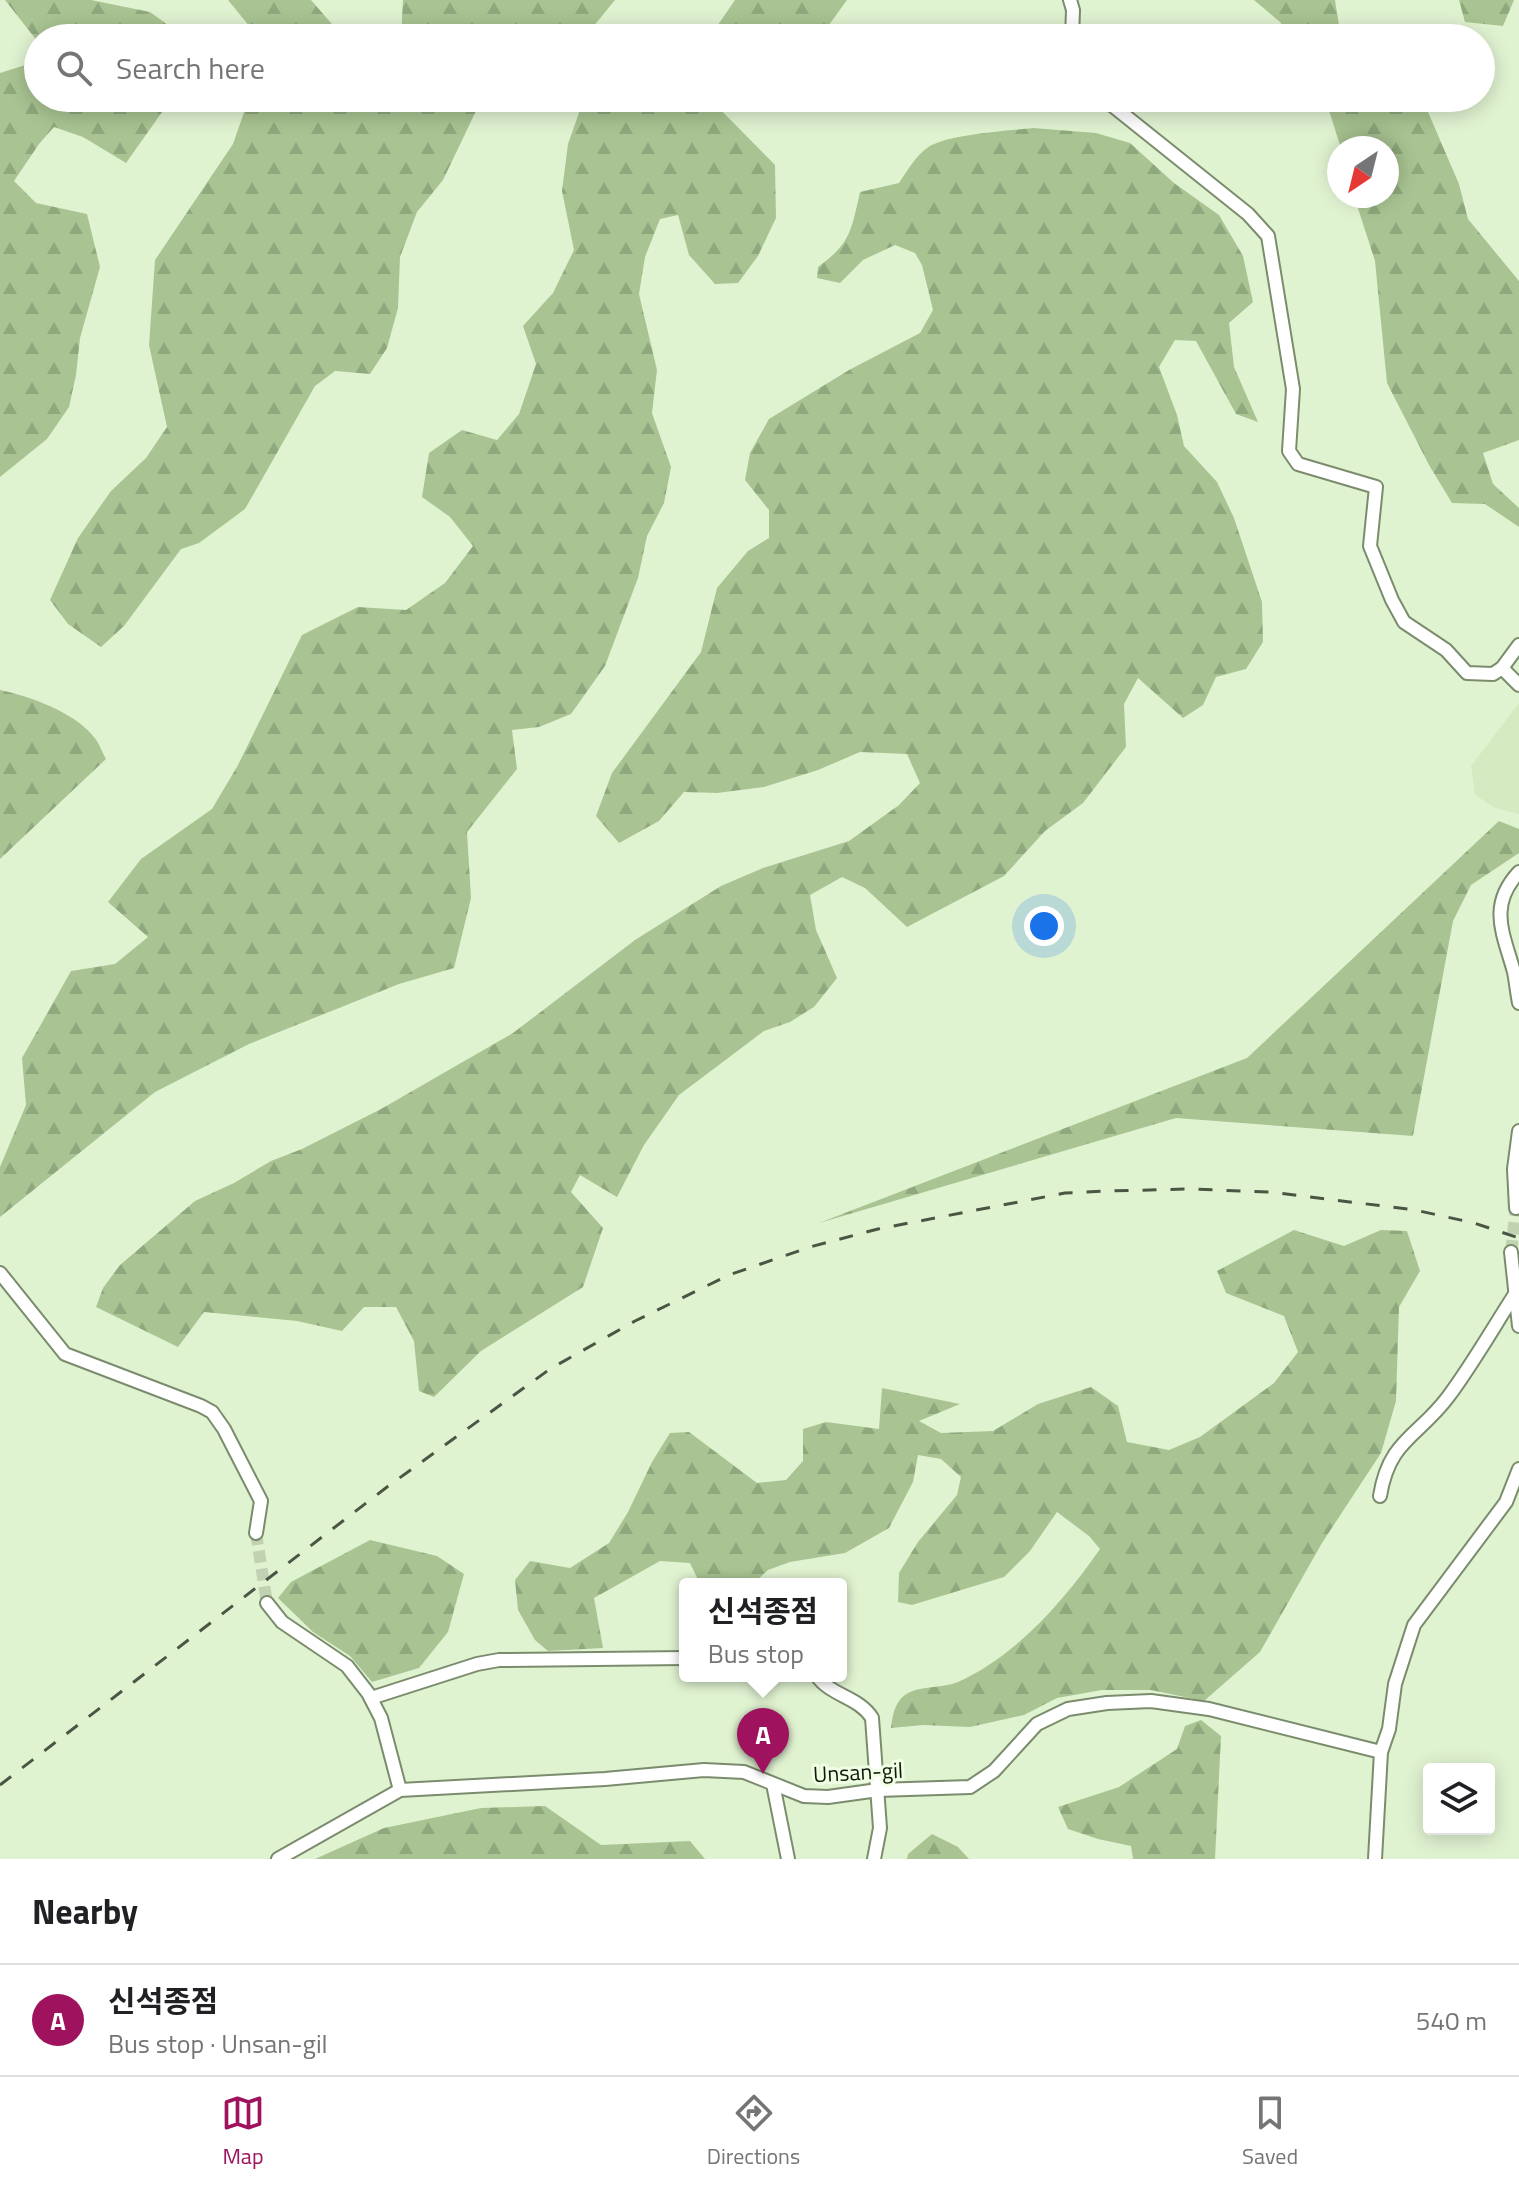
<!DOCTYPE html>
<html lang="en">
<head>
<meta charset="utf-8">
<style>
  :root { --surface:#fff; --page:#f2f2f2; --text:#202124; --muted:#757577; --line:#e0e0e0; --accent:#9e125e }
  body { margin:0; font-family:"Titillium Web","Noto Sans KR",sans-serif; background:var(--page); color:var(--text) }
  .controls { position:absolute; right:24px; bottom:24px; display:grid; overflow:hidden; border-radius:8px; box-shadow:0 4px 20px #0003 }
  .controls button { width:72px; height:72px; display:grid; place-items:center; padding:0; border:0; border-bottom:2px solid var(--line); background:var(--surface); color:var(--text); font:40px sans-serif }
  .compass { position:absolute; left:1327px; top:136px; width:72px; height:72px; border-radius:50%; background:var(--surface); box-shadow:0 4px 20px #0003; rotate:215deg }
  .you { position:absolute; left:1044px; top:926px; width:28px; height:28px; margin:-20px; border:6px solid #fff; border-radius:50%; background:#1a73e8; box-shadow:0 0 0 12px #1a73e833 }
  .badge { display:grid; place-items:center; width:52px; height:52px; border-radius:50%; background:var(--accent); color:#fff; font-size:26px; font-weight:700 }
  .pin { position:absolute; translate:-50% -66px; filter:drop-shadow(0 2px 4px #0008) }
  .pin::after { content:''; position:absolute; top:42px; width:28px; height:24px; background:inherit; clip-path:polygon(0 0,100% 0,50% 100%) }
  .popup { position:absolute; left:679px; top:1578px; width:168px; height:104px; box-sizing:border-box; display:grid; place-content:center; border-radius:8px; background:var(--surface); filter:drop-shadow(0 2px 6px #0005); font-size:26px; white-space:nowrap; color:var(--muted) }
  .popup b { font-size:30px; color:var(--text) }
  .popup::after { content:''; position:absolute; left:50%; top:100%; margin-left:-16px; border:16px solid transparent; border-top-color:var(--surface) }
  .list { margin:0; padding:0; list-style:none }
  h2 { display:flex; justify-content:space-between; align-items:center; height:104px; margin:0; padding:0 32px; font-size:34px }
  h2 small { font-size:26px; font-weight:400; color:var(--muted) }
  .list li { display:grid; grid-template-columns:52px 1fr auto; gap:24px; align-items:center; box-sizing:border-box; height:112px; padding:0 32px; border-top:2px solid var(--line) }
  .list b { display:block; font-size:30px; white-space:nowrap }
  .list p { margin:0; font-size:26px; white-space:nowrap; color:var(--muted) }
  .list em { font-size:26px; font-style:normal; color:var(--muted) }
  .icon { flex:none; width:44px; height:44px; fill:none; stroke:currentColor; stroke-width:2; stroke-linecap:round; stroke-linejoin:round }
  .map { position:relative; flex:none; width:1519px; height:1859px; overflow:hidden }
  .search { position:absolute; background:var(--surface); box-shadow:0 4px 20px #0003; left:24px; right:24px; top:24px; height:88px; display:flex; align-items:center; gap:20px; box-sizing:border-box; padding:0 28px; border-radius:44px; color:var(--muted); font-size:30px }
  .sheet { height:216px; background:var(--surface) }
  nav { display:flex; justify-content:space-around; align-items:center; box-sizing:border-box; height:112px; border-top:2px solid var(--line); background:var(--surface); font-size:22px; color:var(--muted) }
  nav a { display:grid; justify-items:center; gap:4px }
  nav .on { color:var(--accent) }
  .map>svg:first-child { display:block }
  .built { fill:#d4ebc2 }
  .forest { fill:url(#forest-firs) }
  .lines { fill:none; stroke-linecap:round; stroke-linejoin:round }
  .street-tunnel { stroke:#c1d2b3; stroke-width:12; stroke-dasharray:12 6; stroke-linecap:butt }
  .street-casing { stroke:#7b8c6d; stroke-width:16 }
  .street { stroke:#fff; stroke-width:12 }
  .rail { stroke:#4b5543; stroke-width:3; stroke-dasharray:14 14; stroke-linecap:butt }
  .labels { text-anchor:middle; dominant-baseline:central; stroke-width:6; stroke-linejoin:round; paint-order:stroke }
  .street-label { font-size:22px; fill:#12180c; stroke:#f0ffe3 }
</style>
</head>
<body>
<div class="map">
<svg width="1519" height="1859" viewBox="0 0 1519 1859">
  <defs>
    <pattern id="forest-firs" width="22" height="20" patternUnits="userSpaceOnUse" patternTransform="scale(2)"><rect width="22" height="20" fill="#a9c492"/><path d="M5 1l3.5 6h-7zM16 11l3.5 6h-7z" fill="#90a87d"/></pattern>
  </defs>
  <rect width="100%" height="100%" fill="#e0f3d1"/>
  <path class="built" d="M 1519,703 L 1519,814 L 1495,808 L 1475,795 L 1471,766 Z"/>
  <g class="forest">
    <path d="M 5,0 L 91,0 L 150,12 L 186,38 L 38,38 L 38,42 Z"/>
    <path d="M 228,0 L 311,0 L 344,38 L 259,38 Z"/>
    <path d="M 403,0 L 615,0 L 584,38 L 392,38 L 401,36 Z"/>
    <path d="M 735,0 L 847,0 L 826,29 L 794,38 L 709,38 Z"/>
    <path d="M 1254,0 L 1335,0 L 1341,38 L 1291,38 L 1280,22 Z"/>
    <path d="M 1459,0 L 1514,0 L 1503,26 L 1465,22 Z"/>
    <path d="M 38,61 L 38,98 L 172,98 L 126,163 L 83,137 L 54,127 L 39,144 L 14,181 L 36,203 L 87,214 L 100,267 L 80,338 L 76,375 L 69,407 L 47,439 L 0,477 L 0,73 Z"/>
    <path d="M 249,98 L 475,98 L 476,111 L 443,180 L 417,212 L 400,257 L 398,308 L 387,348 L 370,374 L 335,371 L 315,386 L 245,509 L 199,543 L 181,549 L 124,626 L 101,647 L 68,624 L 50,600 L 78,538 L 111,491 L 146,458 L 167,427 L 149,345 L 155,260 L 233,144 Z"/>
    <path d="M 596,98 L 709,98 L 775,165 L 776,218 L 758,256 L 738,283 L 715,284 L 689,255 L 678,215 L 660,219 L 645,257 L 639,294 L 657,370 L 652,413 L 671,467 L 664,503 L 647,536 L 638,578 L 605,666 L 571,714 L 539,727 L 512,730 L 517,769 L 467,832 L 471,898 L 454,968 L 399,984 L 249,1044 L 155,1092 L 0,1217 L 0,1167 L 26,1105 L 22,1058 L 71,971 L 115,964 L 148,937 L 108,902 L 141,859 L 212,809 L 238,765 L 302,635 L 358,607 L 406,610 L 445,583 L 473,546 L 450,517 L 422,497 L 429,453 L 462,430 L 497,440 L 519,414 L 536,364 L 523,326 L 553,293 L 574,250 L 562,191 L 568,144 L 581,107 L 591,104 Z"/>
    <path d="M 1325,98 L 1398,98 L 1428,112 L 1459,184 L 1468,219 L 1519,281 L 1519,440 L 1483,453 L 1493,484 L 1519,508 L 1519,527 L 1485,504 L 1452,503 L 1429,465 L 1387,383 L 1375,261 L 1354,196 L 1387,196 L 1387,148 L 1341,148 Z"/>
    <path d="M 1033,128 L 1096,133 L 1130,143 L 1174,183 L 1219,215 L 1243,256 L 1253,302 L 1229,323 L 1234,367 L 1258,422 L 1236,414 L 1196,341 L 1175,340 L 1159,367 L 1177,415 L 1184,446 L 1217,482 L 1234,518 L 1262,602 L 1263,642 L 1246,669 L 1216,677 L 1203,705 L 1183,718 L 1138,678 L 1124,704 L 1126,747 L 1083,803 L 1045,831 L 1004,876 L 907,927 L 865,888 L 842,877 L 810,895 L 816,930 L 837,978 L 814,1007 L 790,1022 L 764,1031 L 679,1095 L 644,1145 L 617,1197 L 580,1175 L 571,1192 L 603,1228 L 583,1287 L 481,1351 L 434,1397 L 419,1391 L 414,1341 L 396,1307 L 364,1307 L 342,1331 L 297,1321 L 204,1312 L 178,1347 L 96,1307 L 103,1288 L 120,1265 L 195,1201 L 234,1183 L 271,1161 L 302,1149 L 381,1109 L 513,1033 L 635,940 L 721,886 L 763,868 L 849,841 L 899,805 L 920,783 L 907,754 L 860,752 L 818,770 L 764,787 L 717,793 L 684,792 L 659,821 L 619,843 L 596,816 L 612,773 L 701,652 L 717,588 L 748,551 L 769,538 L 769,510 L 745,480 L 750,453 L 769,419 L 849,370 L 920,333 L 933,310 L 922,265 L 915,253 L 895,245 L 863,260 L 840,283 L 817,278 L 818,267 C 851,243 851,231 860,192 L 899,183 C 907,171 915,157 927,148 C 946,134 1008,131 1033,128 Z"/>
    <path d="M 0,690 C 29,696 74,712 93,736 C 99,742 102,752 106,759 L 0,859 Z"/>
    <path d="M 1499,821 L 1519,829 L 1519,853 L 1471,885 L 1453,921 L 1413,1136 L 1176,1118 L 819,1223 L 1247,1058 Z"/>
    <path d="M 1294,1230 L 1344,1246 L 1381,1230 L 1407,1231 L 1420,1271 L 1399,1307 L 1396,1401 L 1381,1453 L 1322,1543 L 1260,1652 L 1204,1701 L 1151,1690 L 1102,1690 L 1057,1698 L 1024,1715 L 970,1727 L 923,1725 L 891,1728 C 893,1714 895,1699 910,1692 C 924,1686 943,1688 958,1682 C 1016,1656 1064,1601 1100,1549 L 1089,1536 L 1057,1512 L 1030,1551 L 1004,1577 L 912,1605 L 898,1602 L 899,1573 L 918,1542 L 957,1495 L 961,1477 L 941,1459 L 918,1455 L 913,1482 L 889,1528 L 845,1553 L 790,1562 L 768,1570 L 753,1584 L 700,1584 L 690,1563 L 660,1561 L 594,1598 L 603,1648 L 548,1651 L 535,1640 L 518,1610 L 515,1580 L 530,1561 L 570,1568 L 609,1543 L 628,1512 L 652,1462 L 670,1433 L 689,1432 L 757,1483 L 786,1480 L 803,1461 L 803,1429 L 826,1422 L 879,1429 L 882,1388 L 960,1404 L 919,1421 L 941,1433 L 993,1431 L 1038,1404 L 1091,1387 L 1118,1406 L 1127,1442 L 1169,1450 L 1200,1437 L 1274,1383 L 1298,1352 L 1284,1316 L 1226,1293 L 1217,1271 Z"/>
    <path d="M 370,1540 L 437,1556 L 464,1574 L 448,1632 L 419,1668 L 372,1682 L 350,1656 L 313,1632 L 278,1598 L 291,1582 Z"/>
    <path d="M 1201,1720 L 1221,1736 L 1215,1859 L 1133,1859 L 1131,1846 L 1098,1839 L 1068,1829 L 1058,1807 L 1119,1787 L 1177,1749 L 1185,1726 Z"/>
    <path d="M 545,1806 L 601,1845 L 690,1841 L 705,1859 L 315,1859 L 384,1828 L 481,1808 Z"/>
    <path d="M 932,1834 L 958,1847 L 969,1859 L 907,1859 L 908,1854 Z"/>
  </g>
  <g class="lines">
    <g class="street-tunnel">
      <path d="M 1511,1252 L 1516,1208"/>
      <path d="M 256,1533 L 267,1603"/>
    </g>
    <g class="street-casing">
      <g id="street">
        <path d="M 1070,0 L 1073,10 L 1072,38"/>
        <path d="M 1103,98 L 1248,214 L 1268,236 L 1293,389 L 1289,451 L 1298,464 L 1376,487 L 1370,546 L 1392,600 L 1404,622 L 1446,650 L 1467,673 L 1493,674 L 1502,668 L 1519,685"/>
        <path d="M 1502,668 L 1519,645"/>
        <path d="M 1519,872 C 1487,906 1504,935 1514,972 C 1516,982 1517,993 1519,1003"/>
        <path d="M 1516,1208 L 1514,1169 L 1519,1131"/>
        <path d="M 1511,1252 L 1519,1326"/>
        <path d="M 0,1273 L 65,1354 L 201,1406 L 212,1412 L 224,1429 L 261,1501 L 256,1533"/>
        <path d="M 1380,1496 C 1389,1440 1418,1437 1448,1397 C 1472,1365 1493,1328 1515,1294"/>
        <path d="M 267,1603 L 282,1622 L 347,1666 L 368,1693 L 381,1718 L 400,1790"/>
        <path d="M 817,1676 C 831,1696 859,1697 872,1718 L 880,1828 L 874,1859"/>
        <path d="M 371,1698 L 477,1664 L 499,1660 L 685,1658"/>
        <path d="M 773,1784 L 788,1859"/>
        <path d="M 278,1859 L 400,1790 L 605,1779 L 704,1770 L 744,1772 L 804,1796 L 828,1797 L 878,1790 L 970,1787 L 994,1771 L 1037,1724 L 1068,1709 L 1107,1703 L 1151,1701 L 1209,1709 L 1381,1752"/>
        <path d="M 1375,1859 L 1381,1752 L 1389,1729 L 1395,1684 L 1414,1625 L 1506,1502 L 1519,1469"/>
      </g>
    </g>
    <use href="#street" class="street"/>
    <path class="rail" d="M 0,1785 L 387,1487 L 550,1369 L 635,1321 L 729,1275 L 810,1247 L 878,1229 L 1065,1193 L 1107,1191 L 1189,1189 L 1270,1192 L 1415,1210 L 1474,1223 L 1519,1238"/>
  </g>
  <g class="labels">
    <g class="street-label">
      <text transform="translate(858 1772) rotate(-3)">Unsan-gil</text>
    </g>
  </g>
</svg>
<div class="controls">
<button><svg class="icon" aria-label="layers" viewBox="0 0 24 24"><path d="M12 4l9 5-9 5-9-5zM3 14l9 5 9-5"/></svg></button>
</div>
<svg class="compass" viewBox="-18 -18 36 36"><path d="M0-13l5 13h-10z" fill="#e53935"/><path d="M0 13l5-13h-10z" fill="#757577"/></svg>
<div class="you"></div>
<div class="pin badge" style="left:763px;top:1774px">A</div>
<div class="popup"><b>신석종점</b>Bus stop</div>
<div class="search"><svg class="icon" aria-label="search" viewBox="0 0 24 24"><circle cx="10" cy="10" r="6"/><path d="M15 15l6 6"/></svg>Search here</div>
</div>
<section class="sheet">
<h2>Nearby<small></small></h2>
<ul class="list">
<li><span class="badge">A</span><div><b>신석종점</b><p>Bus stop · Unsan-gil</p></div><em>540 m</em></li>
</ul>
</section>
<nav>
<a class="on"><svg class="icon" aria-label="map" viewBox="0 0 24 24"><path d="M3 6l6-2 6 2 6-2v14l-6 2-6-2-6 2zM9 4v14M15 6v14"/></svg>Map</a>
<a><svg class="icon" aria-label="directions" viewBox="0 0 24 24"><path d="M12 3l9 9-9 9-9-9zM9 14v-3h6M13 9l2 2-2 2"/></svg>Directions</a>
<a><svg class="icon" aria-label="saved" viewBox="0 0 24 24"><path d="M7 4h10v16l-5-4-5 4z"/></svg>Saved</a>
</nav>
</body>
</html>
